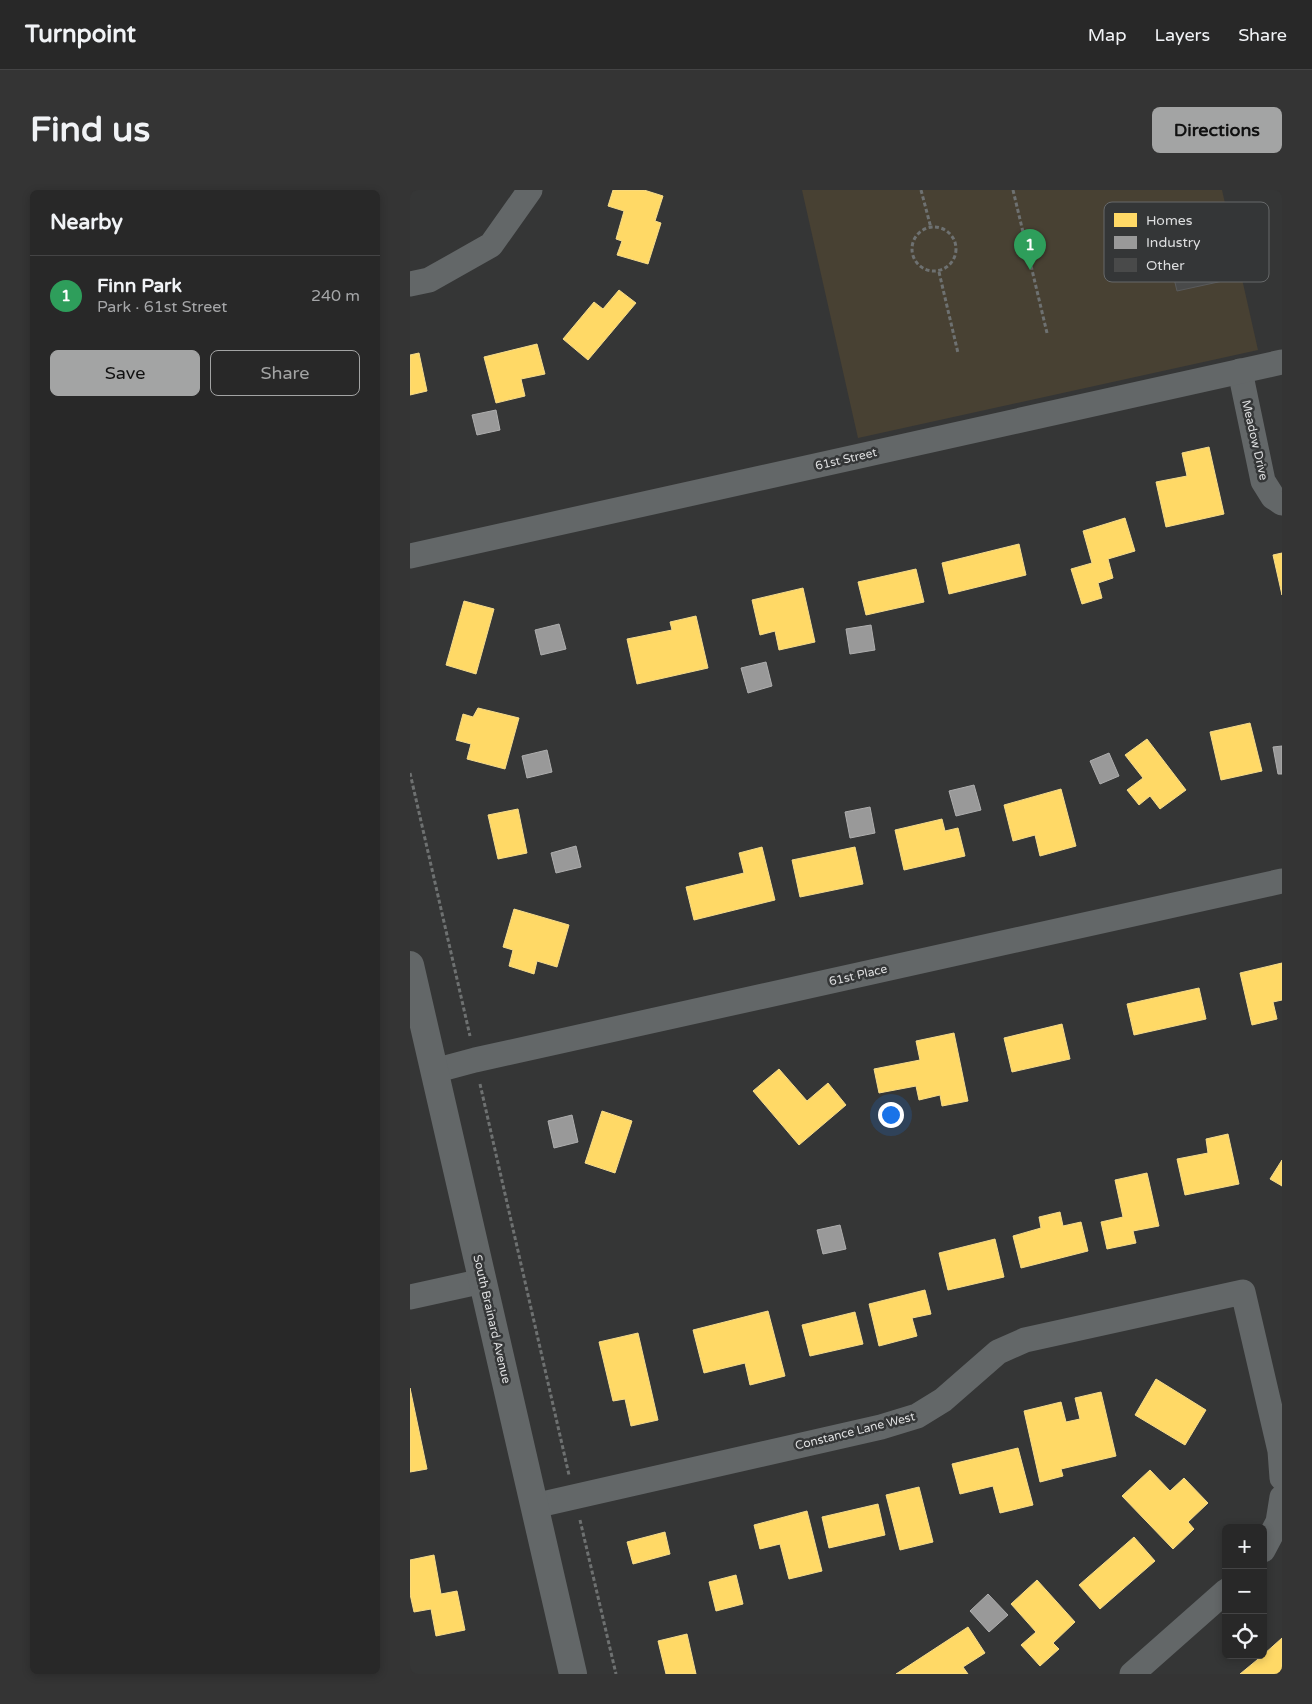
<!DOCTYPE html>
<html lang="en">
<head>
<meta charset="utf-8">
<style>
  :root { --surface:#282828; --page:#343434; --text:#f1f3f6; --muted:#a5a6a8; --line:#444445; --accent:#a3a4a4 }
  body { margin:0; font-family:"Varela Round",sans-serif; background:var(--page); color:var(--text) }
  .controls { position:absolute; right:15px; bottom:15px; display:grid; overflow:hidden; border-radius:8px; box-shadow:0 2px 8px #0003 }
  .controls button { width:45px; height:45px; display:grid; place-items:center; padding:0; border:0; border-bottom:1px solid var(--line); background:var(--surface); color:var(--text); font:25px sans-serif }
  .you { position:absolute; left:480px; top:924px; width:18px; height:18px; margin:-12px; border:4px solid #fff; border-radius:50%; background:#1a73e8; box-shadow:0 0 0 8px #1a73e833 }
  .badge { display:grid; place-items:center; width:32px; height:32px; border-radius:50%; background:var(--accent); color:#fff; font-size:16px; font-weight:700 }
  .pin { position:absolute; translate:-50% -41px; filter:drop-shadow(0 1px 2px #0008) }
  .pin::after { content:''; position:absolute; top:26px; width:18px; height:15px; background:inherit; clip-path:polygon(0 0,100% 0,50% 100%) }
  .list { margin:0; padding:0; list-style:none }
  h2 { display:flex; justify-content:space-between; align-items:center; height:65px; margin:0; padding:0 20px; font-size:21px }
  h2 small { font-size:16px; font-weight:400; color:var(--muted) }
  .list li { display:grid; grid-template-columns:32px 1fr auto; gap:15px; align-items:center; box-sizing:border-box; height:80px; padding:0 20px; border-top:1px solid var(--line) }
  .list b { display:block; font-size:19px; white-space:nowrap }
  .list p { margin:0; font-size:16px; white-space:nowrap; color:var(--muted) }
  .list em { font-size:16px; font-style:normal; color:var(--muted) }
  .actions { display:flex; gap:10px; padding:15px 20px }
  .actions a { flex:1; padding:11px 0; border:1px solid var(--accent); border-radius:8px; text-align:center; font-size:18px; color:var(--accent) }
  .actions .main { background:var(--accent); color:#111 }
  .icon { flex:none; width:28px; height:28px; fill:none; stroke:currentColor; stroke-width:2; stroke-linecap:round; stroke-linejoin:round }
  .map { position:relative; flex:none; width:872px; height:1484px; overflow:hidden; border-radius:8px }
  header { display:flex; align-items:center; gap:30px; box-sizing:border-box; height:70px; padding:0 25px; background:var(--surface); border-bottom:1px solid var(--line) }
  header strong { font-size:24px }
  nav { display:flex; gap:28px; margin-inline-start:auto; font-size:18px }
  .intro { display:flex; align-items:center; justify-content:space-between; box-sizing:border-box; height:120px; padding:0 30px }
  h1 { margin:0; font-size:35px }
  .button { padding:12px 22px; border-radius:8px; background:var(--accent); color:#111; font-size:18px; font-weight:700 }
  main { display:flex; gap:30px; padding:0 30px }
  aside { flex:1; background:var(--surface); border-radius:8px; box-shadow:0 2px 8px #0003 }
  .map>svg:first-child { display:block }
  .green { fill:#484133 }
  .homes { fill:#ffd966; stroke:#f5db8b }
  .industry { fill:#999; stroke:#aeaeae }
  .building { fill:#494a4a; stroke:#595a5b }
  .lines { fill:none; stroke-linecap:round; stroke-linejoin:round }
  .path { stroke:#6e7171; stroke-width:3; stroke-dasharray:4 2.5; stroke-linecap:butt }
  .minor { stroke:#636768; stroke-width:25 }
  .tertiary { stroke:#636768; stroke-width:28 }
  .labels { text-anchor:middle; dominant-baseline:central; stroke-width:5; stroke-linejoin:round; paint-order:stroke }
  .street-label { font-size:12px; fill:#dedfe0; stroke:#343637 }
  .key { fill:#343637; stroke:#67696a; stroke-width:1 }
  .key-label { font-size:14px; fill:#dedfe0 }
</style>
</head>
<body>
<header>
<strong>Turnpoint</strong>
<nav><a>Map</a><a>Layers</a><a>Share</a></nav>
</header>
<div class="intro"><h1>Find us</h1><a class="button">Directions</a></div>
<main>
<aside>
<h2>Nearby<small></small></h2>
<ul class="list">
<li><span class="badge" style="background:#2e9e5b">1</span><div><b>Finn Park</b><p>Park · 61st Street</p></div><em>240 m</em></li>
</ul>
<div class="actions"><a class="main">Save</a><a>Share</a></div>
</aside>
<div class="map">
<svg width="872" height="1484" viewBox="0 0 872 1484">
  <rect width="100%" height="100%" fill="#353636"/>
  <path class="green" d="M 392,0 L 812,0 L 848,160 L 448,248 Z"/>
  <g class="homes">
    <path d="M 203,0 L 234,0 L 253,6 L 245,31 L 251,33 L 238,74 L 207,65 L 212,51 L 206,49 L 214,21 L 198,16 Z"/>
    <path d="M 209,100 L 226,113 L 178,170 L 153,149 L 184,112 L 193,119 Z"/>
    <path d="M 127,154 L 135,184 L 111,189 L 115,206 L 86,213 L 74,167 Z"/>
    <path d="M 9,163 L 17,201 L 0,205 L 0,165 Z"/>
    <path d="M 799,257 L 814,324 L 756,337 L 746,292 L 777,286 L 772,263 Z"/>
    <path d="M 715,328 L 725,361 L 698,369 L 703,388 L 688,393 L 692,408 L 672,414 L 661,379 L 682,373 L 673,341 Z"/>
    <path d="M 609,354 L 616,385 L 539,404 L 532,373 Z"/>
    <path d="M 872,363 L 872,405 L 863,365 Z"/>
    <path d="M 506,379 L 514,412 L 456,425 L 448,392 Z"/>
    <path d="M 393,398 L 405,452 L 369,460 L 365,441 L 350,445 L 342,410 Z"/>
    <path d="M 54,411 L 84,419 L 66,484 L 36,475 Z"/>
    <path d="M 286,426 L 298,478 L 227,494 L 217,449 L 262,440 L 260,432 Z"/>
    <path d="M 68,518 L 109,528 L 95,579 L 57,569 L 61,554 L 46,550 L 53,524 L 63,527 Z"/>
    <path d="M 840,533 L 852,581 L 811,590 L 800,542 Z"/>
    <path d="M 737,549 L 776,600 L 750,619 L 740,606 L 729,615 L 717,600 L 733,588 L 715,565 Z"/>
    <path d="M 651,599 L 666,656 L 630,666 L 625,645 L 603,651 L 594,615 Z"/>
    <path d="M 108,619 L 117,663 L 88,669 L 78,625 Z"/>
    <path d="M 532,629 L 535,641 L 548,638 L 555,666 L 494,680 L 485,640 Z"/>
    <path d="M 352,657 L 365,710 L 284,730 L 276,697 L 334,683 L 329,663 Z"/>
    <path d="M 445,657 L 453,694 L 390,707 L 382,670 Z"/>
    <path d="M 104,719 L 159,735 L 147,777 L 127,771 L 124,784 L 99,776 L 103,760 L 93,757 Z"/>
    <path d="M 872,773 L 872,810 L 863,812 L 867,829 L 842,835 L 830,783 Z"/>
    <path d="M 789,798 L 796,829 L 724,845 L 717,814 Z"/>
    <path d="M 652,834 L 660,869 L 602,882 L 594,848 Z"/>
    <path d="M 544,843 L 558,911 L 532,916 L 530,905 L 509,910 L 506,896 L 469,903 L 464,879 L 510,870 L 506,851 Z"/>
    <path d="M 369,879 L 397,911 L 418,893 L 436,915 L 389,955 L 343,901 Z"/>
    <path d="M 192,921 L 222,931 L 205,983 L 175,973 Z"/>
    <path d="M 818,944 L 829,994 L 775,1005 L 767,969 L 798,963 L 796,949 Z"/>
    <path d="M 872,970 L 872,996 L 860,989 Z"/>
    <path d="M 737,983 L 749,1036 L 723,1041 L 726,1053 L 697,1059 L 691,1032 L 713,1027 L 705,990 Z"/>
    <path d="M 650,1022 L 653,1036 L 671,1032 L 678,1061 L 611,1078 L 603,1046 L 631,1038 L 629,1027 Z"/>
    <path d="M 585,1049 L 594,1087 L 538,1100 L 529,1063 Z"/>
    <path d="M 515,1100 L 521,1124 L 502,1128 L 507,1146 L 469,1156 L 459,1114 Z"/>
    <path d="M 358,1121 L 375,1186 L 340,1195 L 335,1173 L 294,1183 L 283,1140 Z"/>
    <path d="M 445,1122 L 453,1154 L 400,1166 L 392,1135 Z"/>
    <path d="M 228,1143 L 248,1230 L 221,1236 L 215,1209 L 203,1211 L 189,1152 Z"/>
    <path d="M 746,1189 L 796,1220 L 775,1255 L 725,1225 Z"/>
    <path d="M 0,1198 L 17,1279 L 0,1282 Z"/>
    <path d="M 691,1202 L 706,1266 L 651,1279 L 653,1286 L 630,1292 L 614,1221 L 651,1212 L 656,1232 L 670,1229 L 665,1208 Z"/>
    <path d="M 608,1258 L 623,1315 L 590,1323 L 583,1296 L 550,1304 L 542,1274 Z"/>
    <path d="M 740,1280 L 760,1301 L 774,1288 L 798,1313 L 778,1332 L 784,1339 L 763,1359 L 712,1306 Z"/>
    <path d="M 509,1297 L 523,1352 L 490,1360 L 476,1305 Z"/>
    <path d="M 468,1314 L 475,1345 L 419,1358 L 412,1327 Z"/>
    <path d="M 397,1321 L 412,1381 L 379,1389 L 370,1354 L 350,1359 L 344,1335 Z"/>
    <path d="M 255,1342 L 260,1364 L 223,1374 L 217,1352 Z"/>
    <path d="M 724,1347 L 745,1371 L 690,1419 L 669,1395 Z"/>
    <path d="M 24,1365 L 31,1404 L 47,1401 L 55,1440 L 26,1446 L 21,1419 L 4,1422 L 0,1404 L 0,1370 Z"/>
    <path d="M 326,1385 L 333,1414 L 306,1421 L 299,1392 Z"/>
    <path d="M 627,1390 L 665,1432 L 643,1453 L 649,1459 L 630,1476 L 611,1455 L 626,1442 L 601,1414 Z"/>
    <path d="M 558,1437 L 575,1463 L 553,1477 L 558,1484 L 486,1484 Z"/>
    <path d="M 277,1444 L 286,1484 L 256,1484 L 248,1451 Z"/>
    <path d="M 872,1448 L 872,1484 L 830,1484 L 853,1465 Z"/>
  </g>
  <g class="industry">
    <path d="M 86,220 L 90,240 L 67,245 L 62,225 Z"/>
    <path d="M 149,434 L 156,459 L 131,465 L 125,440 Z"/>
    <path d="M 461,435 L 465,460 L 440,464 L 436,439 Z"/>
    <path d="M 356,472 L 362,496 L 338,503 L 331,478 Z"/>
    <path d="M 872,556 L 872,584 L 868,584 L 863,557 Z"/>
    <path d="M 137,560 L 142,582 L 117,588 L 112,566 Z"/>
    <path d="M 699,563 L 709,586 L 690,594 L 680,571 Z"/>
    <path d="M 564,595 L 571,620 L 546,626 L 539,601 Z"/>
    <path d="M 460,617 L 465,643 L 440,648 L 435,622 Z"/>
    <path d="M 166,656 L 171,677 L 146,683 L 141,663 Z"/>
    <path d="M 162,925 L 168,952 L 144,958 L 138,931 Z"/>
    <path d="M 430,1035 L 436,1059 L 413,1064 L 407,1040 Z"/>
    <path d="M 578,1404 L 598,1425 L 579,1442 L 560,1421 Z"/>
  </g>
  <path class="building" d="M 818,67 L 822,89 L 767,101 L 762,80 Z"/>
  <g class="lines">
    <g class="path">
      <path d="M 511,0 L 521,38"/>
      <path d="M 603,0 L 637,143"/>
      <circle cx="524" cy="59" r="22"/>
      <path d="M 529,82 L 548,163"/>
      <path d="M 0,583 L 60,846"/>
      <path d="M 70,894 L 159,1285"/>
      <path d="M 170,1330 L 206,1484"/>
    </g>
    <g class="minor">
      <path d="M 0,94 L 19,90 L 81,55 L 120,0"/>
      <path d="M 830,181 L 853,291 L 863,307 L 872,313"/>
      <path d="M 0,366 L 872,172"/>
      <path d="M 24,881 L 65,870 L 872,691"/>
      <path d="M 0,1107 L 73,1091"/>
      <path d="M 124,1316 L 471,1237 L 507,1226 L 533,1210 L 588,1162 L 615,1150 L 833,1102 L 870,1261 L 872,1288"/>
      <path d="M 853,1360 L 868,1332 L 872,1307"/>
      <path d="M 722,1484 L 816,1401"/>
    </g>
    <path class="tertiary" d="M 0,775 L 163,1484"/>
  </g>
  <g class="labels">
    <g class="street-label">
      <text transform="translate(845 250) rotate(77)">Meadow Drive</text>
      <text transform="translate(436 269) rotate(-13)">61st Street</text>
      <text transform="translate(448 785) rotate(-13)">61st Place</text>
      <text transform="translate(82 1129) rotate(77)">South Brainard Avenue</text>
      <text transform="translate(445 1241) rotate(-14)">Constance Lane West</text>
    </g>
  </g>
  <rect x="694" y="12" width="165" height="80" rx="8" class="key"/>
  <rect x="704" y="23" width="23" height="14" fill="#ffd966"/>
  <rect x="704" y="46" width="23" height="13" fill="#999"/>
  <rect x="704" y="68" width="23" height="14" fill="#494a4a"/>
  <g class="key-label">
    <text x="736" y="35">Homes</text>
    <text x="736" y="57">Industry</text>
    <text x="736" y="80">Other</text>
  </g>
</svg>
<div class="controls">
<button>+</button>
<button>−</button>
<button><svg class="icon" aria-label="locate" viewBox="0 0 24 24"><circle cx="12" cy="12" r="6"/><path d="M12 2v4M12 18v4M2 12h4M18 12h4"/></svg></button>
</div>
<div class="you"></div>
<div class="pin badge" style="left:620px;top:80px;background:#2e9e5b">1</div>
</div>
</main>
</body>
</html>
